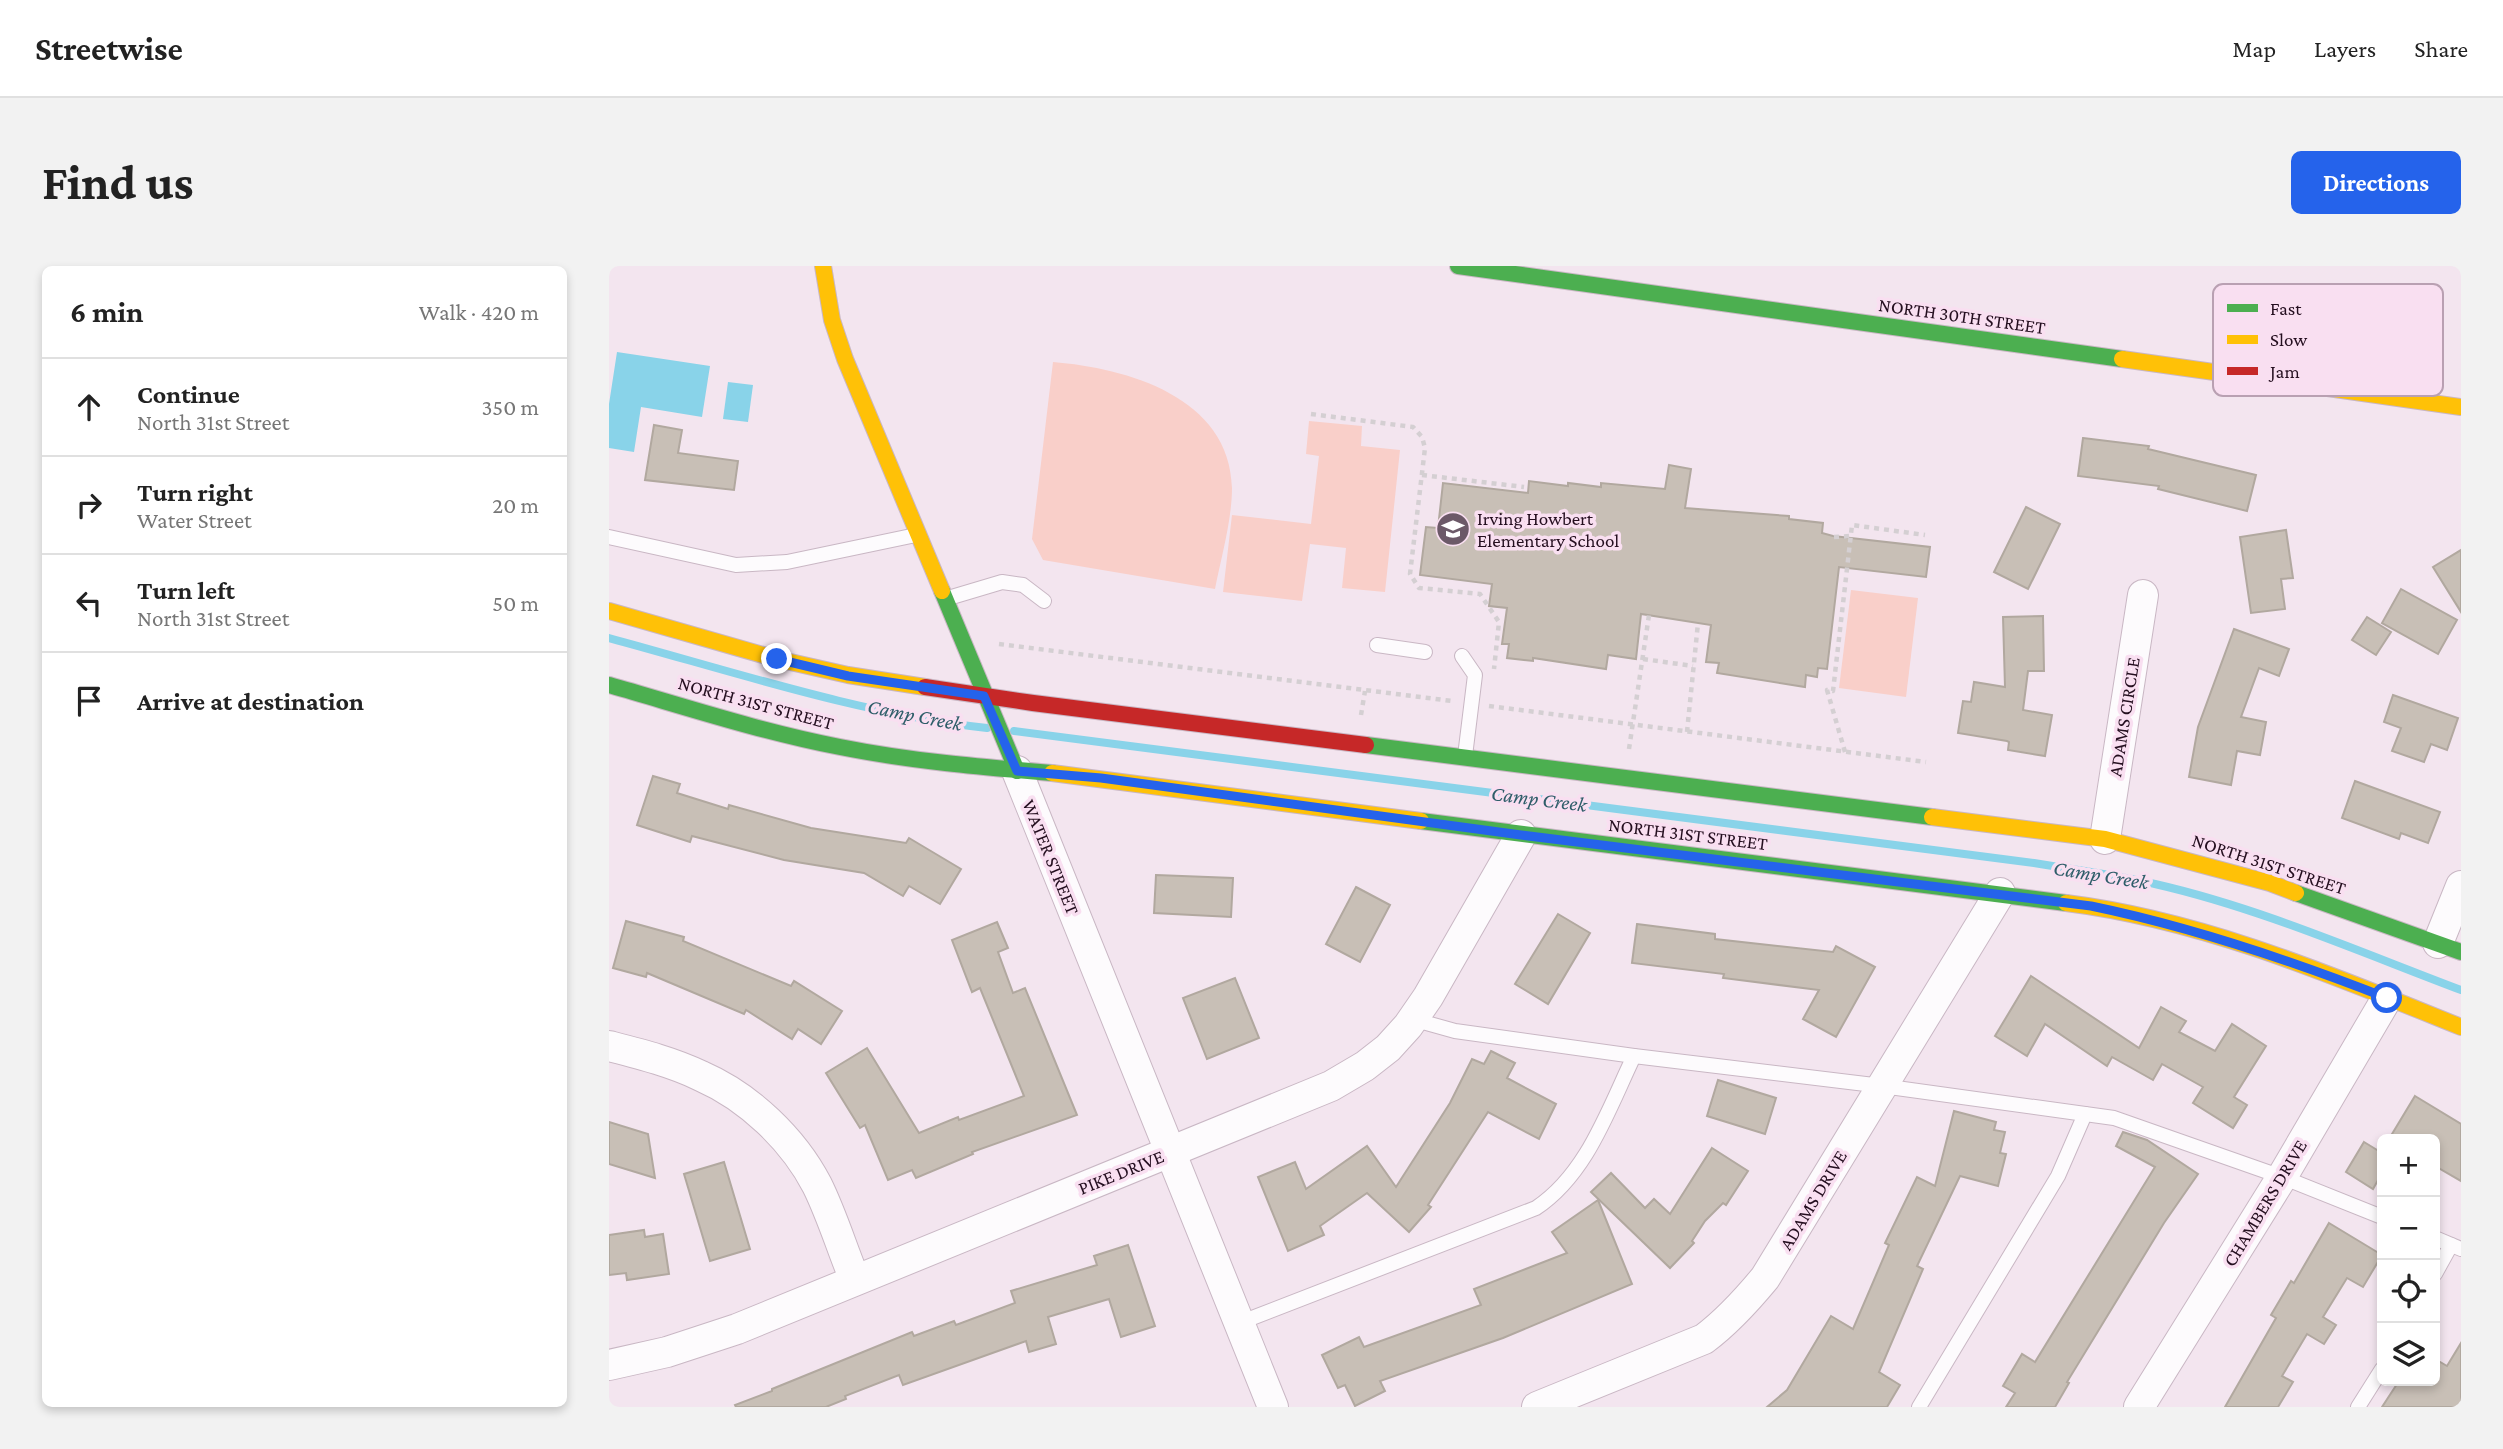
<!DOCTYPE html>
<html lang="en">
<head>
<meta charset="utf-8">
<style>
  :root { --surface:#fff; --page:#f2f2f2; --text:#222; --muted:#767676; --line:#e0e0e0; --accent:#2563eb }
  body { margin:0; font-family:"Crimson Pro",serif; background:var(--page); color:var(--text) }
  .controls { position:absolute; right:21px; bottom:21px; display:grid; overflow:hidden; border-radius:10px; box-shadow:0 4px 10px #0003 }
  .controls button { width:63px; height:63px; display:grid; place-items:center; padding:0; border:0; border-bottom:2px solid var(--line); background:var(--surface); color:var(--text); font:35px sans-serif }
  .stop { position:absolute; width:21px; height:21px; margin:-16px; border:5px solid #2563eb; border-radius:50%; background:#fff }
  .stop.end { background:#2563eb; border-color:#fff; box-shadow:0 2px 7px #0008 }
  .list { margin:0; padding:0; list-style:none }
  h2 { display:flex; justify-content:space-between; align-items:center; height:91px; margin:0; padding:0 28px; font-size:30px }
  h2 small { font-size:23px; font-weight:400; color:var(--muted) }
  .list li { display:grid; grid-template-columns:46px 1fr auto; gap:21px; align-items:center; box-sizing:border-box; height:98px; padding:0 28px; border-top:2px solid var(--line) }
  .list b { display:block; font-size:26px; white-space:nowrap }
  .list p { margin:0; font-size:23px; white-space:nowrap; color:var(--muted) }
  .list em { font-size:23px; font-style:normal; color:var(--muted) }
  .icon { flex:none; width:38px; height:38px; fill:none; stroke:currentColor; stroke-width:2; stroke-linecap:round; stroke-linejoin:round }
  .map { position:relative; flex:none; width:1852px; height:1141px; overflow:hidden; border-radius:10px }
  header { display:flex; align-items:center; gap:42px; box-sizing:border-box; height:98px; padding:0 35px; background:var(--surface); border-bottom:2px solid var(--line) }
  header strong { font-size:33px }
  nav { display:flex; gap:38px; margin-inline-start:auto; font-size:24px }
  .intro { display:flex; align-items:center; justify-content:space-between; box-sizing:border-box; height:168px; padding:0 42px }
  h1 { margin:0; font-size:49px }
  .button { padding:18px 32px; border-radius:10px; background:var(--accent); color:#fff; font-size:24px; font-weight:700 }
  main { display:flex; gap:42px; padding:0 42px }
  aside { flex:1; background:var(--surface); border-radius:10px; box-shadow:0 4px 10px #0003 }
  .map>svg:first-child { display:block }
  .green { fill:#f9cfc9 }
  .water { fill:#89d3e9 }
  .lines { fill:none; stroke-linecap:round; stroke-linejoin:round }
  .stream { stroke:#89d3e9; stroke-width:8 }
  .building { fill:#c8bfb6; stroke:#b1a89f; stroke-width:2 }
  .lane-casing { stroke:#c9b7c4; stroke-width:16 }
  .street-casing { stroke:#c9b7c4; stroke-width:32 }
  .fast-casing { stroke:#c9b7c4; stroke-width:18 }
  .slow-casing { stroke:#c9b7c4; stroke-width:18 }
  .jam-casing { stroke:#c9b7c4; stroke-width:18 }
  .path { stroke:#d4cfd2; stroke-width:4.5; stroke-dasharray:5 5; stroke-linecap:butt }
  .lane { stroke:#fdfbfd; stroke-width:14 }
  .street { stroke:#fdfbfd; stroke-width:30 }
  .fast { stroke:#4caf50; stroke-width:16 }
  .slow { stroke:#ffc107; stroke-width:16 }
  .jam { stroke:#c62828; stroke-width:16 }
  .route { stroke:#2563eb; stroke-width:9 }
  .labels { text-anchor:middle; dominant-baseline:central; stroke-width:7; stroke-linejoin:round; paint-order:stroke }
  .street-label { font-size:19px; fill:#240e1f; stroke:#f9dff1 }
  .poi-label { font-size:19px; fill:#240e1f; stroke:#f9dff1; text-anchor:start }
  .water-label { font-size:21px; font-style:italic; fill:#2e5d69; stroke:#f9dff1 }
  .key { fill:#f9dff1; stroke:#b9a0b2; stroke-width:2 }
  .key-label { font-size:19px; fill:#240e1f }
</style>
</head>
<body>
<header>
<strong>Streetwise</strong>
<nav><a>Map</a><a>Layers</a><a>Share</a></nav>
</header>
<div class="intro"><h1>Find us</h1><a class="button">Directions</a></div>
<main>
<aside>
<h2>6 min<small>Walk · 420 m</small></h2>
<ul class="list">
<li><svg class="icon" aria-label="ahead" viewBox="0 0 24 24"><path d="M12 20V5M6 11l6-6 6 6"/></svg><div><b>Continue</b><p>North 31st Street</p></div><em>350 m</em></li>
<li><svg class="icon" aria-label="right" viewBox="0 0 24 24"><path d="M7 20v-9h11M14 6l5 5-5 5"/></svg><div><b>Turn right</b><p>Water Street</p></div><em>20 m</em></li>
<li><svg class="icon" aria-label="left" viewBox="0 0 24 24"><path d="M17 20v-9H6M10 6l-5 5 5 5"/></svg><div><b>Turn left</b><p>North 31st Street</p></div><em>50 m</em></li>
<li><svg class="icon" aria-label="arrive" viewBox="0 0 24 24"><path d="M6 21V4h12l-3 4 3 4H6"/></svg><div><b>Arrive at destination</b></div></li>
</ul>
</aside>
<div class="map">
<svg width="1852" height="1141" viewBox="0 0 1852 1141">
  <rect width="100%" height="100%" fill="#f3e5ef"/>
  <g class="green">
    <path d="M 444,96 C 518,102 621,131 623,222 C 623,254 612,292 606,323 L 434,294 L 423,273 Z"/>
    <path d="M 700,155 L 753,160 L 752,180 L 791,184 L 776,326 L 733,322 L 737,282 L 701,278 L 693,335 L 614,326 L 623,249 L 702,258 L 710,190 L 697,188 Z"/>
    <path d="M 1242,324 L 1309,332 L 1297,431 L 1230,422 Z"/>
  </g>
  <g class="water">
    <path d="M 8,86 L 101,100 L 93,151 L 32,141 L 25,186 L 0,182 L 0,138 Z"/>
    <path d="M 119,116 L 144,119 L 139,156 L 114,153 Z"/>
  </g>
  <g class="lines">
    <g class="stream">
      <path d="M 0,372 C 122,405 252,448 378,462"/>
      <path d="M 405,465 L 1425,597 C 1465,604 1506,608 1546,618 C 1651,642 1751,686 1852,724"/>
    </g>
  </g>
  <g class="building">
    <path d="M 45,159 L 73,164 L 69,187 L 129,195 L 125,224 L 36,214 Z"/>
    <path d="M 1474,172 L 1540,180 L 1539,183 L 1647,209 L 1638,245 L 1549,223 L 1550,220 L 1469,210 Z"/>
    <path d="M 1060,199 L 1082,203 L 1076,242 L 1180,250 L 1180,253 L 1214,257 L 1213,267 L 1224,270 L 1321,281 L 1317,311 L 1230,301 L 1218,403 L 1209,402 L 1208,411 L 1197,409 L 1196,421 L 1108,407 L 1110,397 L 1097,396 L 1102,359 L 1032,348 L 1027,393 L 999,389 L 997,403 L 924,392 L 924,395 L 898,392 L 900,378 L 893,378 L 898,342 L 880,340 L 883,318 L 811,309 L 817,261 L 829,262 L 834,217 L 919,227 L 920,215 L 959,220 L 959,217 L 992,221 L 992,217 L 1056,223 Z"/>
    <path d="M 1417,241 L 1451,258 L 1419,323 L 1385,306 Z"/>
    <path d="M 1677,264 L 1684,312 L 1672,313 L 1676,343 L 1642,347 L 1631,271 Z"/>
    <path d="M 1852,284 L 1852,346 L 1824,301 Z"/>
    <path d="M 1792,323 L 1848,354 L 1829,388 L 1773,357 Z"/>
    <path d="M 1434,350 L 1435,405 L 1419,405 L 1414,444 L 1443,449 L 1436,490 L 1399,484 L 1400,476 L 1398,475 L 1349,467 L 1354,435 L 1362,436 L 1365,416 L 1396,421 L 1394,351 Z"/>
    <path d="M 1758,351 L 1782,366 L 1767,389 L 1743,374 Z"/>
    <path d="M 1625,363 L 1680,383 L 1670,410 L 1650,402 L 1632,451 L 1657,456 L 1651,489 L 1628,485 L 1622,519 L 1580,511 L 1589,461 Z"/>
    <path d="M 1784,429 L 1849,452 L 1838,484 L 1822,478 L 1815,496 L 1783,485 L 1792,462 L 1775,456 Z"/>
    <path d="M 44,510 L 71,518 L 68,527 L 119,543 L 120,539 L 202,562 L 297,577 L 300,572 L 352,603 L 331,638 L 300,620 L 294,630 L 255,607 L 175,594 L 83,570 L 81,576 L 28,559 Z"/>
    <path d="M 1746,515 L 1831,546 L 1819,577 L 1792,567 L 1790,573 L 1733,552 Z"/>
    <path d="M 547,609 L 624,612 L 622,651 L 545,647 Z"/>
    <path d="M 747,621 L 781,639 L 751,696 L 717,678 Z"/>
    <path d="M 949,648 L 981,667 L 939,738 L 906,718 Z"/>
    <path d="M 17,655 L 75,671 L 74,675 L 182,720 L 185,715 L 233,745 L 212,778 L 189,763 L 183,773 L 137,744 L 135,748 L 38,707 L 37,711 L 4,702 Z"/>
    <path d="M 388,656 L 399,682 L 389,686 L 404,727 L 416,722 L 468,849 L 363,886 L 364,888 L 307,912 L 303,904 L 279,914 L 256,859 L 251,862 L 217,807 L 258,782 L 310,867 L 349,851 L 350,854 L 415,830 L 371,722 L 363,726 L 343,674 Z"/>
    <path d="M 1028,658 L 1106,668 L 1106,673 L 1224,686 L 1227,680 L 1266,701 L 1227,771 L 1194,753 L 1210,724 L 1114,712 L 1115,708 L 1023,697 Z"/>
    <path d="M 1422,710 L 1530,782 L 1552,741 L 1577,755 L 1570,766 L 1606,785 L 1623,758 L 1657,780 L 1625,831 L 1638,839 L 1624,862 L 1584,837 L 1594,821 L 1553,798 L 1544,814 L 1503,791 L 1498,800 L 1436,758 L 1418,790 L 1386,770 Z"/>
    <path d="M 626,712 L 650,772 L 598,793 L 574,732 Z"/>
    <path d="M 882,785 L 906,797 L 898,812 L 947,838 L 930,873 L 879,846 L 819,939 L 822,941 L 800,966 L 758,927 L 711,960 L 715,969 L 679,985 L 649,911 L 686,896 L 697,923 L 758,880 L 787,921 L 841,837 L 863,793 L 875,798 Z"/>
    <path d="M 1109,814 L 1167,832 L 1156,868 L 1098,850 Z"/>
    <path d="M 1806,830 L 1852,858 L 1852,915 L 1826,900 L 1826,873 L 1780,873 Z"/>
    <path d="M 1345,845 L 1387,856 L 1385,864 L 1396,866 L 1391,887 L 1397,888 L 1389,920 L 1351,910 L 1308,1000 L 1314,1003 L 1270,1106 L 1291,1119 L 1278,1141 L 1158,1141 L 1178,1124 L 1222,1050 L 1244,1063 L 1280,979 L 1276,977 L 1308,911 L 1326,920 Z"/>
    <path d="M 0,856 L 39,868 L 46,912 L 0,898 Z"/>
    <path d="M 1514,866 L 1538,874 L 1589,908 L 1555,957 L 1458,1116 L 1460,1117 L 1446,1141 L 1397,1141 L 1406,1127 L 1394,1120 L 1413,1088 L 1426,1096 L 1546,901 L 1507,880 Z"/>
    <path d="M 1755,876 L 1773,887 L 1773,907 L 1764,923 L 1737,906 Z"/>
    <path d="M 1103,882 L 1139,905 L 1117,939 L 1114,937 L 1096,955 L 1083,975 L 1085,977 L 1061,1002 L 982,926 L 1002,907 L 1036,942 L 1045,933 L 1061,948 Z"/>
    <path d="M 115,896 L 141,983 L 101,995 L 75,908 Z"/>
    <path d="M 989,934 L 1023,1018 L 894,1072 L 771,1115 L 776,1125 L 746,1140 L 736,1119 L 729,1122 L 713,1089 L 750,1071 L 755,1081 L 872,1039 L 865,1023 L 958,987 L 943,966 Z"/>
    <path d="M 1720,957 L 1773,989 L 1754,1021 L 1738,1012 L 1714,1051 L 1727,1059 L 1715,1078 L 1698,1068 L 1673,1110 L 1684,1116 L 1669,1141 L 1616,1141 L 1667,1052 L 1662,1049 L 1682,1015 L 1685,1017 Z"/>
    <path d="M 35,964 L 36,971 L 54,968 L 60,1008 L 18,1014 L 17,1007 L 0,1009 L 0,969 Z"/>
    <path d="M 519,979 L 546,1060 L 512,1071 L 500,1033 L 439,1051 L 447,1078 L 420,1086 L 417,1075 L 294,1119 L 290,1109 L 236,1130 L 237,1133 L 217,1141 L 127,1141 L 126,1139 L 163,1125 L 163,1123 L 303,1066 L 305,1070 L 345,1055 L 347,1059 L 406,1037 L 402,1025 L 488,999 L 485,990 Z"/>
    <path d="M 1852,1077 L 1852,1141 L 1773,1141 L 1790,1115 L 1826,1115 L 1826,1093 L 1838,1100 Z"/>
  </g>
  <g class="lines">
    <g class="lane-casing">
      <g id="lane">
        <path d="M 0,271 L 127,299 L 178,296 L 307,269"/>
        <path d="M 336,333 L 393,316 L 414,319 L 435,335"/>
        <path d="M 768,379 L 816,386"/>
        <path d="M 853,390 L 866,409 L 856,490"/>
        <path d="M 803,753 L 846,765 L 1025,790 L 1273,820 L 1505,852 L 1673,911 L 1773,951"/>
        <path d="M 1826,972 L 1852,983"/>
        <path d="M 1826,1008 L 1842,979"/>
        <path d="M 630,1057 L 927,942 C 978,908 999,844 1025,790"/>
        <path d="M 1310,1141 L 1449,910 L 1476,848"/>
        <path d="M 1749,1141 L 1773,1103"/>
      </g>
    </g>
    <g class="street-casing">
      <g id="street">
        <path d="M 408,505 L 664,1141"/>
        <path d="M 1496,573 L 1534,329"/>
        <path d="M 1829,677 L 1852,620"/>
        <path d="M 0,780 C 31,788 63,796 92,810 C 140,831 184,873 208,919 C 223,949 233,983 246,1014"/>
        <path d="M 0,1099 L 58,1086 L 128,1063 L 722,820 L 756,800 L 779,782 L 799,760 L 819,731 L 912,569"/>
        <path d="M 928,1141 L 1095,1073 C 1119,1055 1137,1035 1156,1012 L 1391,627"/>
        <path d="M 1530,1141 L 1673,911 L 1778,732"/>
      </g>
    </g>
    <g class="fast-casing">
      <g id="fast">
        <path d="M 849,0 L 1513,93"/>
        <path d="M 333,325 L 408,505"/>
        <path d="M 0,419 C 77,441 153,466 231,481 C 301,495 372,501 443,507"/>
        <path d="M 757,479 L 1323,551"/>
        <path d="M 812,555 L 1457,637"/>
        <path d="M 1687,627 L 1852,686"/>
      </g>
    </g>
    <g class="slow-casing">
      <g id="slow">
        <path d="M 214,0 L 223,54 L 236,93 L 333,325"/>
        <path d="M 1513,93 L 1852,141"/>
        <path d="M 0,345 L 168,393 L 239,409 L 316,421"/>
        <path d="M 443,507 L 812,555"/>
        <path d="M 1323,551 L 1496,573 L 1661,617 L 1687,627"/>
        <path d="M 1457,637 C 1594,654 1725,710 1852,761"/>
      </g>
    </g>
    <g class="jam-casing">
      <path id="jam" d="M 316,421 L 424,437 L 757,479"/>
    </g>
    <g class="path">
      <path d="M 702,148 L 804,161 L 813,171 L 816,182 L 801,308 L 810,322 L 871,328 L 890,356 L 885,403"/>
      <path d="M 813,209 L 915,221"/>
      <path d="M 1225,271 L 1242,270"/>
      <path d="M 390,378 L 843,435"/>
      <path d="M 1034,393 L 1084,400"/>
      <path d="M 880,440 L 1317,496"/>
      <path d="M 752,449 L 756,425"/>
      <path d="M 1078,466 L 1089,357"/>
      <path d="M 1020,483 L 1040,349"/>
      <path d="M 1236,486 L 1218,424 L 1224,425 L 1243,259 L 1316,269"/>
    </g>
    <use href="#lane" class="lane"/>
    <use href="#street" class="street"/>
    <use href="#fast" class="fast"/>
    <use href="#slow" class="slow"/>
    <use href="#jam" class="jam"/>
  </g>
  <g class="lines">
    <path class="route" d="M 168,393 L 239,410 L 375,430 L 408,505 L 492,512 L 912,569 L 1482,640 C 1584,661 1681,694 1778,732"/>
  </g>
  <defs>
    <g id="school-disc" transform="scale(1.75)"><circle r="9.5" fill="#6c5968" stroke="#f9dff1"/><path d="M0-5L7-2L0 1L-7-2ZM-4 1L0 2.5L4 1V4Q0 6-4 4Z" fill="#fff"/></g>
  </defs>
  <g fill-rule="evenodd">
    <use href="#school-disc" x="844" y="263"/>
  </g>
  <g class="labels">
    <g class="street-label">
      <text transform="translate(1353 50) rotate(8)">NORTH 30TH STREET</text>
      <text transform="translate(147 437) rotate(15)">NORTH 31ST STREET</text>
      <text transform="translate(1515 451) rotate(-81)">ADAMS CIRCLE</text>
      <text transform="translate(1079 568) rotate(7)">NORTH 31ST STREET</text>
      <text transform="translate(442 591) rotate(68)">WATER STREET</text>
      <text transform="translate(1660 598) rotate(18)">NORTH 31ST STREET</text>
      <text transform="translate(512 906) rotate(-22)">PIKE DRIVE</text>
      <text transform="translate(1204 934) rotate(-59)">ADAMS DRIVE</text>
      <text transform="translate(1656 937) rotate(-59)">CHAMBERS DRIVE</text>
    </g>
    <g class="poi-label">
      <text x="868" y="252">Irving Howbert<tspan x="868" dy="22">Elementary School</tspan></text>
    </g>
    <g class="water-label">
      <text transform="translate(306 449) rotate(11)">Camp Creek</text>
      <text transform="translate(930 533) rotate(7)">Camp Creek</text>
      <text transform="translate(1492 609) rotate(9)">Camp Creek</text>
    </g>
  </g>
  <rect x="1604" y="18" width="230" height="112" rx="10" class="key"/>
  <rect x="1618" y="38" width="31" height="8" fill="#4caf50"/>
  <rect x="1618" y="69" width="31" height="9" fill="#ffc107"/>
  <rect x="1618" y="101" width="31" height="8" fill="#c62828"/>
  <g class="key-label">
    <text x="1661" y="49">Fast</text>
    <text x="1661" y="80">Slow</text>
    <text x="1661" y="112">Jam</text>
  </g>
</svg>
<div class="controls">
<button>+</button>
<button>−</button>
<button><svg class="icon" aria-label="locate" viewBox="0 0 24 24"><circle cx="12" cy="12" r="6"/><path d="M12 2v4M12 18v4M2 12h4M18 12h4"/></svg></button>
<button><svg class="icon" aria-label="layers" viewBox="0 0 24 24"><path d="M12 4l9 5-9 5-9-5zM3 14l9 5 9-5"/></svg></button>
</div>
<div class="stop" style="left:1778px;top:732px"></div>
<div class="stop end" style="left:168px;top:393px"></div>
</div>
</main>
</body>
</html>
